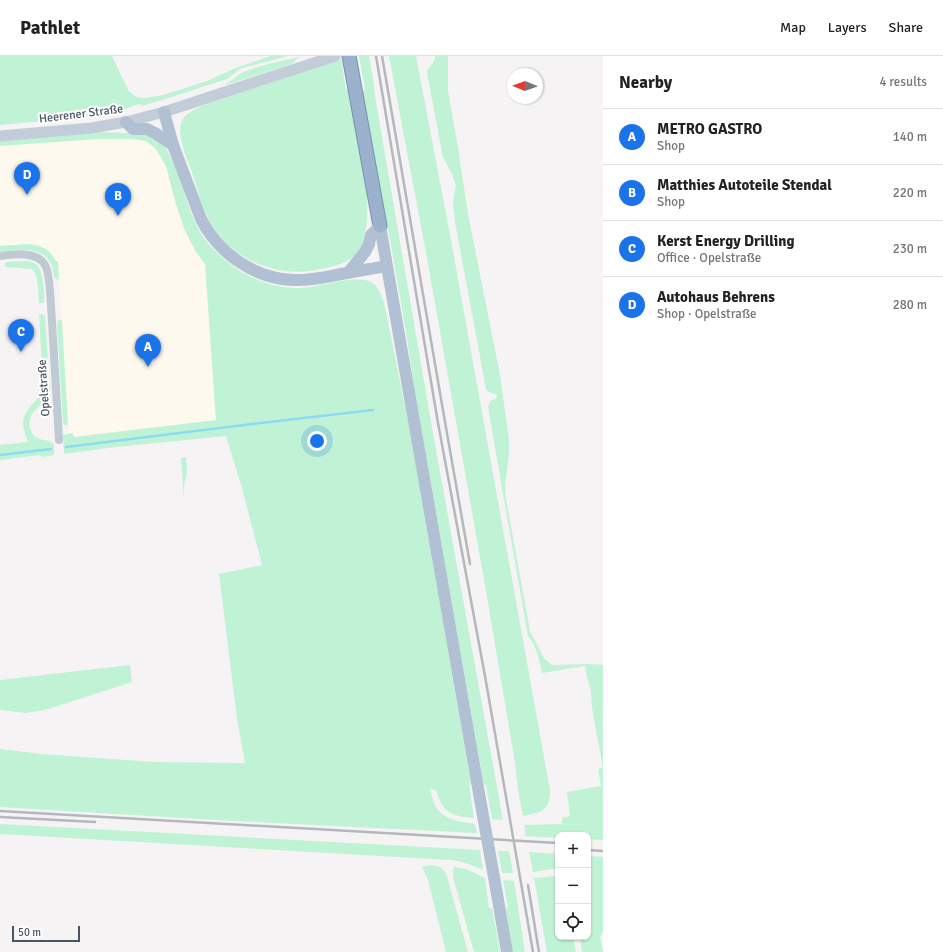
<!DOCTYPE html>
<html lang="en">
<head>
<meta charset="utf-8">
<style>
  :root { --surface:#fff; --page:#f2f2f2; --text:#222; --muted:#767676; --line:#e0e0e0; --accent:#1a73e8 }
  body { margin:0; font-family:Signika,sans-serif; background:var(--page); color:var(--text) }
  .controls { position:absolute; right:12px; bottom:12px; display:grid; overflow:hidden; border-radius:8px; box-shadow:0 1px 3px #0004 }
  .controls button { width:36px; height:36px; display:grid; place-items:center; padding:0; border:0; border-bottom:1px solid var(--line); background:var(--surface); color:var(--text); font:20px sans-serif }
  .compass { position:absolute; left:507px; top:12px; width:36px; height:36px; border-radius:50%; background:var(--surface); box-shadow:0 1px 3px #0004; rotate:271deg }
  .scale { position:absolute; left:12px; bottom:10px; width:68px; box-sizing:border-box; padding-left:4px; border:2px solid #495562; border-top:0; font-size:11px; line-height:14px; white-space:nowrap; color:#495562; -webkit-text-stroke:3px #fff; paint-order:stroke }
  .you { position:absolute; left:317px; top:385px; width:14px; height:14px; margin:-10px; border:3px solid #fff; border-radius:50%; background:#1a73e8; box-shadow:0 0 0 6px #1a73e833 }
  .badge { display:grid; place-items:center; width:26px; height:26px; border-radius:50%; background:var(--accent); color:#fff; font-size:13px; font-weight:700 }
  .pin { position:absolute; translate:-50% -33px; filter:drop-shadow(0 1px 2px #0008) }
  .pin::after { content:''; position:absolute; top:21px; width:14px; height:12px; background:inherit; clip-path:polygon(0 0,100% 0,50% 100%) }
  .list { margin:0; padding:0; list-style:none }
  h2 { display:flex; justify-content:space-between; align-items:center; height:52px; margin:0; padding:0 16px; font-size:17px }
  h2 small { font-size:13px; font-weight:400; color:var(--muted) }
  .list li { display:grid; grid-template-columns:26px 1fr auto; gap:12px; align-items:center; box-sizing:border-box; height:56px; padding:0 16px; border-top:1px solid var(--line) }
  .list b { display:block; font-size:15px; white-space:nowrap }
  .list p { margin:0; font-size:13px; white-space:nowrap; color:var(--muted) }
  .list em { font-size:13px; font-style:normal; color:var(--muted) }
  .icon { flex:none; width:22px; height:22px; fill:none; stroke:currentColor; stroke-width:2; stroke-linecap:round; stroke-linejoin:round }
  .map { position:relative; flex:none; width:603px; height:896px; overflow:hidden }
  header { display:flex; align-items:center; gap:24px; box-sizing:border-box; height:56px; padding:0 20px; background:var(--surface); border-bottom:1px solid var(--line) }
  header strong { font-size:19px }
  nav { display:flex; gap:22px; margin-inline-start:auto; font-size:14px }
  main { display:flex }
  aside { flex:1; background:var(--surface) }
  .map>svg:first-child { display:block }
  .commercial { fill:#fef9ee }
  .green { fill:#c0f3d5 }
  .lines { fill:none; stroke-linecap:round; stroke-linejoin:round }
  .stream { stroke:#8bdbf3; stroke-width:2.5 }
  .trunk-casing { stroke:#738fb0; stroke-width:15 }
  .minor { stroke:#c0cad3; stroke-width:8 }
  .secondary { stroke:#c3cdda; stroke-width:11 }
  .primary { stroke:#b1c1d3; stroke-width:12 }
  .trunk { stroke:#9cb2cc; stroke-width:13 }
  .rail { stroke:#b4b8bd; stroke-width:2.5 }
  .primary-bridge { stroke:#b1c1d3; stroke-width:12 }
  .labels { text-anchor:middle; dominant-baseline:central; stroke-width:4; stroke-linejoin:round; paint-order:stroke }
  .street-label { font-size:12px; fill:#495562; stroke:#fff }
</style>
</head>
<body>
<header>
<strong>Pathlet</strong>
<nav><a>Map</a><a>Layers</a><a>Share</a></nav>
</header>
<main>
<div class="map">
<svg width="603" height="896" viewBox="0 0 603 896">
  <rect width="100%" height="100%" fill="#f5f3f3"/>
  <path class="commercial" d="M 97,83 L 131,83 L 146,85 L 156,93 L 166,110 L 175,145 L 185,175 L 196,196 L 205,208 L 216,364 L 73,381 L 73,377 L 69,378 L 58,206 L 56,205 L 49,195 L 30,188 L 0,190 L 0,90 Z"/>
  <g class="green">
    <path d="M 0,0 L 112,0 L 128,34 L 136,41 L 145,42 L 163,39 L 207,25 L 238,11 L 271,0 L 288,0 L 246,11 L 240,13 L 227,23 L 175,40 L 142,50 L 139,48 L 125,53 L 88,61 L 0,69 Z"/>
    <path d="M 359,0 L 369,0 L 373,22 L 375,40 L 431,366 L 503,764 L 492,763 L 486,729 L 484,729 L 415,336 L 406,276 L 391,189 L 375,112 L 362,37 L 365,33 Z"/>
    <path d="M 389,0 L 416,0 L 451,184 L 550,734 C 550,756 541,756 523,760 L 518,734 L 515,707 L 486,535 L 427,202 Z"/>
    <path d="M 435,0 L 448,0 L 448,35 L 459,97 L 460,106 L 468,158 L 500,319 L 504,348 L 509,384 L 509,399 L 505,429 L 506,443 L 530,575 L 544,602 L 552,609 L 588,608 L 603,609 L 603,784 L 588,783 L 588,779 L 558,779 L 558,782 L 526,780 L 524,769 L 562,768 L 562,762 L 570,760 L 567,736 L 601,730 L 598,713 L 603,712 L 592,652 L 591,635 L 587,622 L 585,610 L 542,617 C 539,604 537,591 528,580 L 512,489 L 488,351 L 490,345 L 497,342 L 496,338 C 491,337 489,337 486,333 L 455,166 L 453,146 L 456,129 L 452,118 L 443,101 L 427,17 L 427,14 L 434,6 Z"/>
    <path d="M 299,1 L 292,8 L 225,29 L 225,28 C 232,25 237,19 244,16 C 261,9 282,5 299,1 Z"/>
    <path d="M 341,2 L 346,34 L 348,33 C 352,54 356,75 360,96 C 362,109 367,127 367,141 C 368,155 367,172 363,186 C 358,203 343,208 326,212 C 280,224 231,206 208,162 C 201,148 197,131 192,116 C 187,103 177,80 181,67 C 184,58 194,54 201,50 Z"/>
    <path d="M 99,76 C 107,76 115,77 123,77 C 129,77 138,75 144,77 C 148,78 159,85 162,87 C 165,90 167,94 169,98 C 183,122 186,151 200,176 C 208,189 221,202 234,211 C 253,224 276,232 299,232 C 317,232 355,218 371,226 C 378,230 381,239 384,246 L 410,375 L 471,729 L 469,729 L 474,762 C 451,760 443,757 436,734 L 430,733 C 432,739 433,746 436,751 C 444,764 461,766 475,768 L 477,777 L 216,764 L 0,751 L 0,693 L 42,698 L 154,706 L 245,707 L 237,663 L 219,518 L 262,509 L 242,432 L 226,380 L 116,391 L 64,398 L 63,379 L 73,377 L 74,381 L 216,364 L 205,208 L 196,196 L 185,175 L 175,145 L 166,110 L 156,93 L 146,85 L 131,83 L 97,83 L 0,90 L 0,84 Z"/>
    <path d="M 30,188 C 43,190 49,193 56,205 L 58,205 L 59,224 L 56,223 C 52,219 54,213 51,208 C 42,189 18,194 0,196 L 0,190 Z"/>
    <path d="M 7,206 C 14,206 25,204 32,206 C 34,207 38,209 39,212 C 43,217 45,239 44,246 L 42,247 L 39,247 C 38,238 39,219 32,213 L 5,211 L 5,207 Z"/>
    <path d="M 39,258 L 42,258 L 45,260 L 48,306 L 46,308 L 42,309 Z"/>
    <path d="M 58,264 L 62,264 L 68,369 L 64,369 L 63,368 L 57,268 Z"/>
    <path d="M 43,319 L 49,319 C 49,325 52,333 49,338 C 44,351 27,354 30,371 C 31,375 32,377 34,380 C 40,385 48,383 54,388 L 54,399 L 42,401 L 40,399 L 0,404 L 0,389 L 28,386 C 17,359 26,357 42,337 L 43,334 Z"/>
    <path d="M 186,401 L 187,418 L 184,429 L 184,442 L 181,402 Z"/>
    <path d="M 130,609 L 132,626 L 45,654 L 26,657 L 0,654 L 0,624 Z"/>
    <path d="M 0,768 L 480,794 L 483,814 C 472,809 462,805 450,804 L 0,778 Z"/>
    <path d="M 498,795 L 509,795 L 513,817 L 502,817 Z"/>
    <path d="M 529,796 L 558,798 L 558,813 L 553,813 L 533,816 Z"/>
    <path d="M 588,800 L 603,801 L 603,876 L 602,876 L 600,881 L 603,896 L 582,896 L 580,881 L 588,881 Z"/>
    <path d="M 431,809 L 440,811 L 446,817 L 468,896 L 446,896 L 428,824 L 422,811 Z"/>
    <path d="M 454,811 L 466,813 L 485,822 L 489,852 L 492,852 L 500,896 L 474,896 L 453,821 L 453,815 Z"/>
    <path d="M 557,820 L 558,821 L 558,881 L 573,881 L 576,896 L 547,896 L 534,822 Z"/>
    <path d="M 503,824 L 514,825 L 525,896 L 513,896 L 506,852 L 508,851 Z"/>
  </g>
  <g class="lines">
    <g class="stream">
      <path d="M 66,391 L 252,368 L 373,354"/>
      <path d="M 0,399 L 51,393"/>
    </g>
    <g class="trunk-casing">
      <path id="trunk" d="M 349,0 L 380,170"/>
    </g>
    <path class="minor" d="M 0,200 C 14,198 37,195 45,209 C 50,217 50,239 51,249 C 54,294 56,339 59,384"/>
    <path class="secondary" d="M 0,80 L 91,72 L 126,66 L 164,56 L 335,0"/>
    <g class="primary">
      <path d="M 164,56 L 173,89 L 201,163 C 219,198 254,222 293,224 C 312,225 329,220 347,217 C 360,214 373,213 386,210"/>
      <path d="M 126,66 L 133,73 L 147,73 L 155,77 L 173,89"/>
      <path d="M 380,170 L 480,743"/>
      <path d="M 348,217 L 365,196 L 369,188 L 371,179 L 380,170"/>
      <path d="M 497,838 L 507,896"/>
    </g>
    <use href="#trunk" class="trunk"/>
    <g class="rail">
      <path d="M 376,0 L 438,367 L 485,620 L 533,896"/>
      <path d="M 382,0 L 445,366 L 470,508"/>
      <path d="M 0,755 L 558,787"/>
      <path d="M 0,761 L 95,766"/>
      <path d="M 588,794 L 603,795"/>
      <path d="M 528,829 L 539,896"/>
    </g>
    <path class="primary-bridge" d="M 480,743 L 497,838"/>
  </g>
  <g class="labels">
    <g class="street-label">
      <text transform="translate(81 58) rotate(-7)">Heerener Straße</text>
      <text transform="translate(44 332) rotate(-94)">Opelstraße</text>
    </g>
  </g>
</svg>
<div class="controls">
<button>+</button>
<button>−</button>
<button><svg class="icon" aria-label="locate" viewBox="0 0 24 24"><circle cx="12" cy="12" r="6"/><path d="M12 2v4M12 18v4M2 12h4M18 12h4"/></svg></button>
</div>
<svg class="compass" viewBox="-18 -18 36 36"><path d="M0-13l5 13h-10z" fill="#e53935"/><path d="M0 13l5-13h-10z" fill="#767676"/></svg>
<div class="scale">50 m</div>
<div class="you"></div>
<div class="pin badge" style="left:148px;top:311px">A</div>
<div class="pin badge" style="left:118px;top:160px">B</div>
<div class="pin badge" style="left:21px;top:296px">C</div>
<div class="pin badge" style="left:27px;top:139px">D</div>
</div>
<aside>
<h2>Nearby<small>4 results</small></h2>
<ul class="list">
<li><span class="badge">A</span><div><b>METRO GASTRO</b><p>Shop</p></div><em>140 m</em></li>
<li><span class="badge">B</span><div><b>Matthies Autoteile Stendal</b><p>Shop</p></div><em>220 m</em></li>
<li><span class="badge">C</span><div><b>Kerst Energy Drilling</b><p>Office · Opelstraße</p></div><em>230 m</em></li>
<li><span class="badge">D</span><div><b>Autohaus Behrens</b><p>Shop · Opelstraße</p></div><em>280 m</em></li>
</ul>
</aside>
</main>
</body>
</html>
